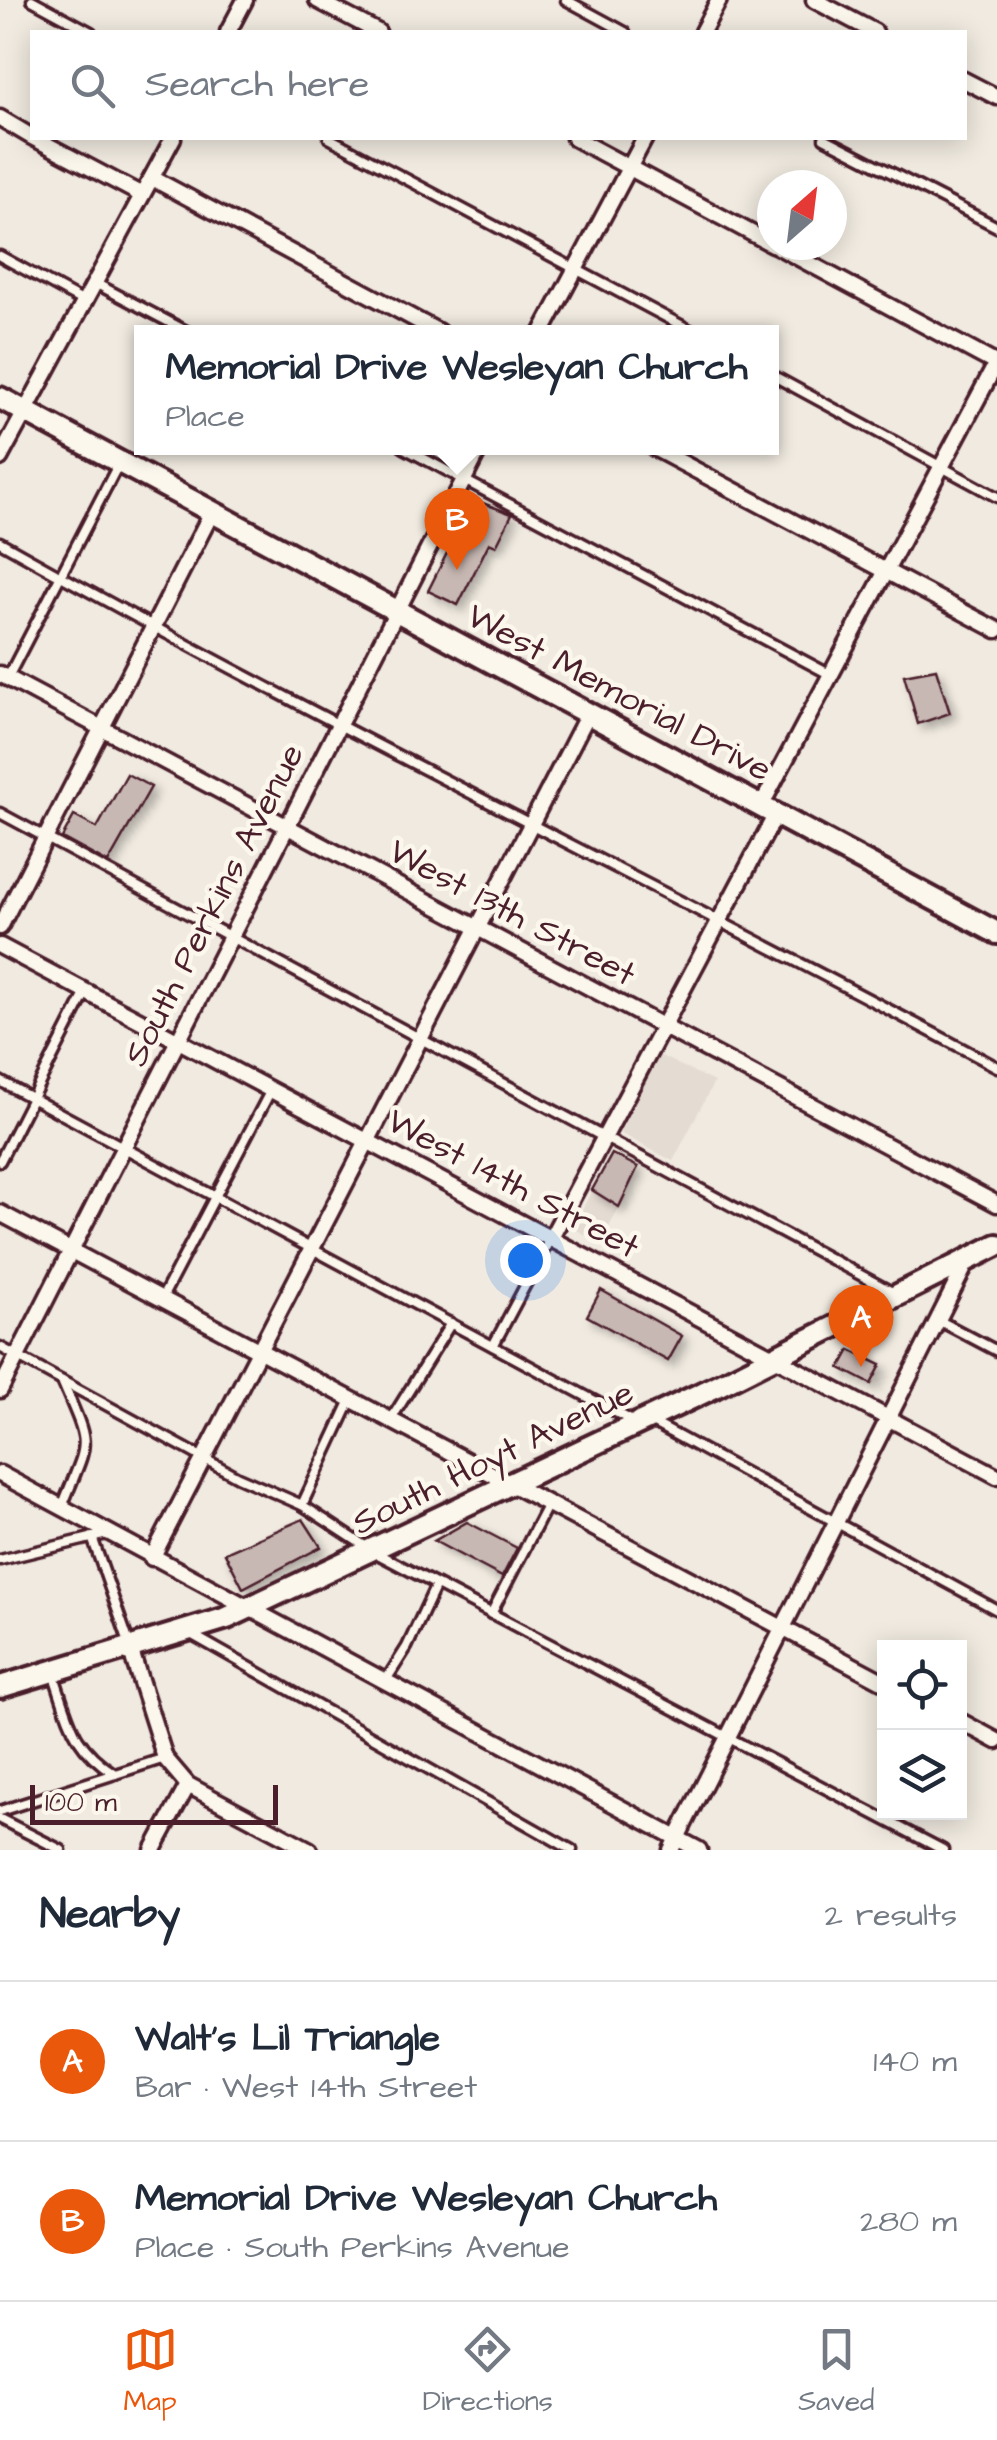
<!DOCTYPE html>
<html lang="en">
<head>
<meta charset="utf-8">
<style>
  :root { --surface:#fff; --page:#f6f6f7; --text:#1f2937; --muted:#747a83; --line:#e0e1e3; --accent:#ea580c }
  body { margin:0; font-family:"Architects Daughter",sans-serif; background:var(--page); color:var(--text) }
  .controls { position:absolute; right:30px; bottom:30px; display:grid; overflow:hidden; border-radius:0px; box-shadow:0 5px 25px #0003 }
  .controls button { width:90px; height:90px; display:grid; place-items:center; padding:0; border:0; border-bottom:2px solid var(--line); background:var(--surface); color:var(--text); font:50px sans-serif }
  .compass { position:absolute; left:757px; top:170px; width:90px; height:90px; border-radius:50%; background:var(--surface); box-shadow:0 5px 25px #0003; rotate:28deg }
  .scale { position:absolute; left:30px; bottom:25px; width:248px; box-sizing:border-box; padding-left:10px; border:5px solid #4a1f2b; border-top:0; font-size:28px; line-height:35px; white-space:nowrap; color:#4a1f2b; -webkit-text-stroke:8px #fbf7ec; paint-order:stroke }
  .you { position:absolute; left:525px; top:1260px; width:35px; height:35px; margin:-25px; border:8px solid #fff; border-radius:50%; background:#1a73e8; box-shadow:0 0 0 15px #1a73e833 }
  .badge { display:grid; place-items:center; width:65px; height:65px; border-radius:50%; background:var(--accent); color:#fff; font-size:32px; font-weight:700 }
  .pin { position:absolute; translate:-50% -82px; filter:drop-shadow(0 2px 5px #0008) }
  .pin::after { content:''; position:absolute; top:52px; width:35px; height:30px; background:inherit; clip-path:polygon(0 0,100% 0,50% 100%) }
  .popup { position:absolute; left:134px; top:325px; width:645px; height:130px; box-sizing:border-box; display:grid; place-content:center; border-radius:0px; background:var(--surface); filter:drop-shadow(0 2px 8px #0005); font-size:32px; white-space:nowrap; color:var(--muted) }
  .popup b { font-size:38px; color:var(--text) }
  .popup::after { content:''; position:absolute; left:50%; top:100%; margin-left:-20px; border:20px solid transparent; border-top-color:var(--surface) }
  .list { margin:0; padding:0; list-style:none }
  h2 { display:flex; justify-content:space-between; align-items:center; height:130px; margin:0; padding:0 40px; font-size:42px }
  h2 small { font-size:32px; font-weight:400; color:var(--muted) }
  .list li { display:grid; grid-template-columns:65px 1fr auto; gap:30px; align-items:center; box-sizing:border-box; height:160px; padding:0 40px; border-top:2px solid var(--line) }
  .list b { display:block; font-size:38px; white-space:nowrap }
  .list p { margin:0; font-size:32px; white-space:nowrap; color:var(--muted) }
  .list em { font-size:32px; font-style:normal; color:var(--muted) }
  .icon { flex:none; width:55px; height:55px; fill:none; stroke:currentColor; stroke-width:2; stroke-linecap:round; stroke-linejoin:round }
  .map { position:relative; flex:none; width:997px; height:1850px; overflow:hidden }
  .search { position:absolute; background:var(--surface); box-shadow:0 5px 25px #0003; left:30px; right:30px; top:30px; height:110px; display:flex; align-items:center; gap:25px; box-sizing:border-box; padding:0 35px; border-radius:0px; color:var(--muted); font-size:38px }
  .sheet { height:450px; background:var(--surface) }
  nav { display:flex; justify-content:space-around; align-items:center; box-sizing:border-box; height:140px; border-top:2px solid var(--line); background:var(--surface); font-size:28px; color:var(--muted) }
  nav a { display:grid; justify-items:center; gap:5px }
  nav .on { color:var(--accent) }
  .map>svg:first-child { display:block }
  .built { fill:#e4dbd2 }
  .building { fill:#c8b8b3; stroke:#4a1f2b; stroke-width:2.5; filter:url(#shadow) }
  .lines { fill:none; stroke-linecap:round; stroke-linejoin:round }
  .lane-casing { stroke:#4a1f2b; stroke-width:15 }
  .street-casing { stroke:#4a1f2b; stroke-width:21 }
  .secondary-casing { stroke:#4a1f2b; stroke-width:28 }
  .lane { stroke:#fbf7ec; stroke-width:8 }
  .street { stroke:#fbf7ec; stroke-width:14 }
  .secondary { stroke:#fbf7ec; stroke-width:20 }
  .labels { text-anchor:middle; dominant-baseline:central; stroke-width:9; stroke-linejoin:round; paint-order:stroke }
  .street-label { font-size:35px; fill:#4a1f2b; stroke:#fbf7ec }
</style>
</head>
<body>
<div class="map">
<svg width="997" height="1850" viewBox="0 0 997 1850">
  <defs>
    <filter id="shadow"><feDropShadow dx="5.5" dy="5.5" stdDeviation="5" flood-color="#0004"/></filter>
  </defs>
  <rect width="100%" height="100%" fill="#f0eae0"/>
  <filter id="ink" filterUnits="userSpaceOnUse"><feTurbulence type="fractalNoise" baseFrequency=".01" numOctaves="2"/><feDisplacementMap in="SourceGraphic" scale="20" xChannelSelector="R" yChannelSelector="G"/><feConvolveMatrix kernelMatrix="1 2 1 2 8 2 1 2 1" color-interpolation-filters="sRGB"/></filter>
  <g filter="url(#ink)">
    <g class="built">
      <path d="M 659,1055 L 714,1082 L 673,1161 L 620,1133 Z"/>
      <path d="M 592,1190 L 619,1207 L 601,1243 L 573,1228 Z"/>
    </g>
    <g class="building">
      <path d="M 480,502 L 512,514 L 496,546 L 489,543 L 458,605 L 428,591 L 452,543 L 458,547 Z"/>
      <path d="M 936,669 L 950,713 L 918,724 L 904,675 Z"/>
      <path d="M 127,774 L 151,787 L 108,863 L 62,838 L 74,816 L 97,828 Z"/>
      <path d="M 612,1154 L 638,1167 L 619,1207 L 592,1190 Z"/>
      <path d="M 601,1290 L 682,1336 L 668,1361 L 587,1316 Z"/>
      <path d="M 850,1350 L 881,1365 L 871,1384 L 840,1368 Z"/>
      <path d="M 303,1519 L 321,1547 L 243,1588 L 225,1553 Z"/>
      <path d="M 467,1522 L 517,1548 L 502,1577 L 434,1541 Z"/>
    </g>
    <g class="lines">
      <g class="lane-casing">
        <g id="lane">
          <path d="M 32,0 L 91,32"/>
          <path d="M 566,0 L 625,32"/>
          <path d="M 329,138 L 694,332"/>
          <path d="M 824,138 L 997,227"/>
          <path d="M 0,256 L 84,302"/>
          <path d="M 95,283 L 188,332"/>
          <path d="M 772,375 L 997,497"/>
          <path d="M 404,448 L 831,675"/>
          <path d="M 0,542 C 327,726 666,889 997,1067"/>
          <path d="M 8,677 L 119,463"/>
          <path d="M 0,813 L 894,1293"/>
          <path d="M 0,1081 L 634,1422"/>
          <path d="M 0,1161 L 86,992"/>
          <path d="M 162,1298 L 271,1090"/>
          <path d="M 938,1320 L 997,1351"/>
          <path d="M 493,1346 L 550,1239"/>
          <path d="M 0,1347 L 238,1477 L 302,1505 L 374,1552 L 943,1850"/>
          <path d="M 390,1421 L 451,1323"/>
          <path d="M 650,1421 L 997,1610"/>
          <path d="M 302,1505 L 351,1400"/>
          <path d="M 62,1507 C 89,1437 93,1453 62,1381"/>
          <path d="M 92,1537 L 130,1646"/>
          <path d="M 0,1560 L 107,1534"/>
          <path d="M 491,1614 L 548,1504"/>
          <path d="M 189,1633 L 572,1850"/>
          <path d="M 53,1673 C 70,1720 70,1745 115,1774"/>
          <path d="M 386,1680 L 407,1647 L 436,1585"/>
          <path d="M 0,1811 L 165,1758"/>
          <path d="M 0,1819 L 61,1850"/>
        </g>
      </g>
      <g class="street-casing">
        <g id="street">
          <path d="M 317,0 L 378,32"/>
          <path d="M 814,0 L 875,32"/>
          <path d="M 228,32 L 245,0"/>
          <path d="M 702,32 L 719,0"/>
          <path d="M 964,80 L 997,97"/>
          <path d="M 0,118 L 32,137"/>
          <path d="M 34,138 L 142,195"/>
          <path d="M 574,138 L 772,244"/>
          <path d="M 152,178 L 439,332"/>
          <path d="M 775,245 L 997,364"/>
          <path d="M 542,332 L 645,138"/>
          <path d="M 654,448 L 997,630"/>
          <path d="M 0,458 L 173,138"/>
          <path d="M 0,674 L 997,1204"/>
          <path d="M 761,806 L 997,362"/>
          <path d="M 0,927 L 211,514"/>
          <path d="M 0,946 L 997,1476"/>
          <path d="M 0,1213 L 884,1682"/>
          <path d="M 551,1238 L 776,814"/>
          <path d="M 0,1390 L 480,448"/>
          <path d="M 0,1474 L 699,1850"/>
          <path d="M 152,1558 L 588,714"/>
          <path d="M 130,1648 L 165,1758 L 188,1785 L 310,1850"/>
          <path d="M 960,1721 L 997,1741"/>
          <path d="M 153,1850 L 188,1785"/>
          <path d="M 671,1850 L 967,1262"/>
        </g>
      </g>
      <g class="secondary-casing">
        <g id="secondary">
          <path d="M 0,398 L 997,933"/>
          <path d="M 0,1687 L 227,1618 L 715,1387 L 997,1245"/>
        </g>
      </g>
      <use href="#lane" class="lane"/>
      <use href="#street" class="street"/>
      <use href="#secondary" class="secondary"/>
    </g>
  </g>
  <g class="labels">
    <g class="street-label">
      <text transform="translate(619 693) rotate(28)">West Memorial Drive</text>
      <text transform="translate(214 905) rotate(-63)">South Perkins Avenue</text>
      <text transform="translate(512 913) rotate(28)">West 13th Street</text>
      <text transform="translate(513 1184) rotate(28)">West 14th Street</text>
      <text transform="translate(493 1458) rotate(-26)">South Hoyt Avenue</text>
    </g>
  </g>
</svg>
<div class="controls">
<button><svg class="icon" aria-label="locate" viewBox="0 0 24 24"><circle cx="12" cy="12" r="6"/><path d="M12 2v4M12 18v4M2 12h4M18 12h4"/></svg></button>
<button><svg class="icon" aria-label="layers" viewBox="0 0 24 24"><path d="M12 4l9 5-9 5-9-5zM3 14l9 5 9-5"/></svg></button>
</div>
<svg class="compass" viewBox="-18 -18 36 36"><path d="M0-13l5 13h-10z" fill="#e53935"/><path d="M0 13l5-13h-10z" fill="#747a83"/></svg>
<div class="scale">100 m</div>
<div class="you"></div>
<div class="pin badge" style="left:861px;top:1367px">A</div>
<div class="pin badge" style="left:457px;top:570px">B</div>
<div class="popup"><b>Memorial Drive Wesleyan Church</b>Place</div>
<div class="search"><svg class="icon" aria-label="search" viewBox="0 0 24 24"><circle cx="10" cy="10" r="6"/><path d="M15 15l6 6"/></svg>Search here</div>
</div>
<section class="sheet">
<h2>Nearby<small>2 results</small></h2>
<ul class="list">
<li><span class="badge">A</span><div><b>Walt's Lil Triangle</b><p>Bar · West 14th Street</p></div><em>140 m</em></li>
<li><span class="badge">B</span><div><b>Memorial Drive Wesleyan Church</b><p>Place · South Perkins Avenue</p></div><em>280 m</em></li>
</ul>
</section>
<nav>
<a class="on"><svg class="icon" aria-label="map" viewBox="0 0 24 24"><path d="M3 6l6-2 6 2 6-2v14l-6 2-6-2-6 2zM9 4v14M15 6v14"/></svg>Map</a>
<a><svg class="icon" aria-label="directions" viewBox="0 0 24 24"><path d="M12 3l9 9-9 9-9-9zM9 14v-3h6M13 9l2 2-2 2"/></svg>Directions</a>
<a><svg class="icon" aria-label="saved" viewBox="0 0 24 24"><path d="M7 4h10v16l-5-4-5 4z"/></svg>Saved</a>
</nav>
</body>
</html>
